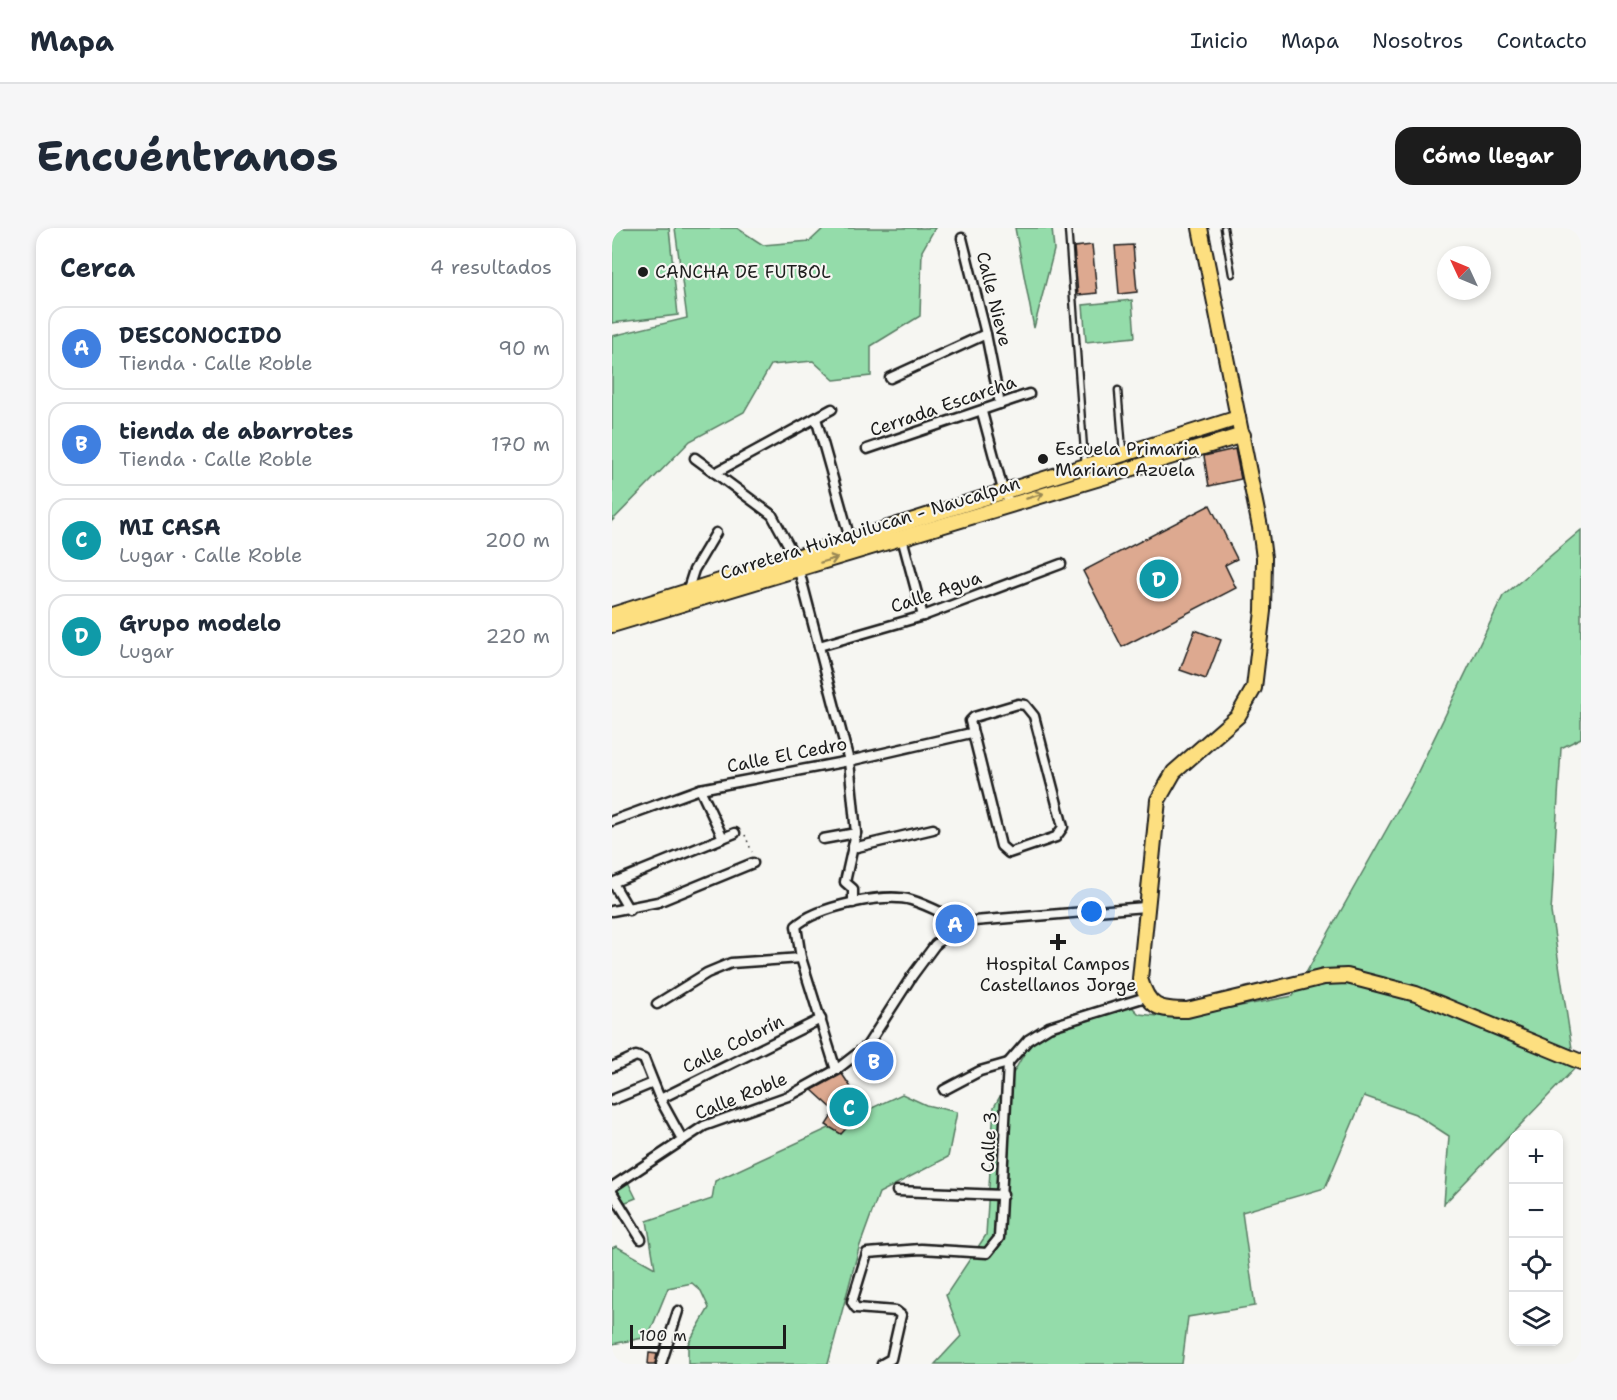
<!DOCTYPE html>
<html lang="es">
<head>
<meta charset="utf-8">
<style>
  :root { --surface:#fff; --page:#f6f6f7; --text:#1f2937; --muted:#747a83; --line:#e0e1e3; --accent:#1c1c1c }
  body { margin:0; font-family:"Shantell Sans",sans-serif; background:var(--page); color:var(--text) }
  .controls { position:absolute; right:18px; bottom:18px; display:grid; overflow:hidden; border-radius:12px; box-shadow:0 3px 9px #0003 }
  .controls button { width:54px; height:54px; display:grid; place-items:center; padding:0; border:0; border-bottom:2px solid var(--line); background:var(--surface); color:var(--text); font:30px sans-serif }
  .compass { position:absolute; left:825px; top:18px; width:54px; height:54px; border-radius:50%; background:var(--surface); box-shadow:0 3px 9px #0003; rotate:314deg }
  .scale { position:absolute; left:18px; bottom:15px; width:156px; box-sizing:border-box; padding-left:6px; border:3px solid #1c1c1c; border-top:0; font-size:16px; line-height:21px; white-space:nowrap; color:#1c1c1c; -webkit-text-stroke:4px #f6f6f2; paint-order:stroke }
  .you { position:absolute; left:480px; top:684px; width:21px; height:21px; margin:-15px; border:4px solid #fff; border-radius:50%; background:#1a73e8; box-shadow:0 0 0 9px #1a73e833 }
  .badge { display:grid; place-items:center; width:39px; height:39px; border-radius:50%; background:var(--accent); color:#fff; font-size:20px; font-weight:700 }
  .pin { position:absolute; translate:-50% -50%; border:3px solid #fff; box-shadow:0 2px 6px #0006 }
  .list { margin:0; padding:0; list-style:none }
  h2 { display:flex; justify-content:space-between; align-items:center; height:78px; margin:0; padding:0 24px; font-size:26px }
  h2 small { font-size:20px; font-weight:400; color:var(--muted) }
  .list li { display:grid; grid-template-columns:39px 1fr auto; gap:18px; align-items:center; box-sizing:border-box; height:84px; margin:0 12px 12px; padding:0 12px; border:2px solid var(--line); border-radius:18px }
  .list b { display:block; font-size:22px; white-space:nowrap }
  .list p { margin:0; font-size:20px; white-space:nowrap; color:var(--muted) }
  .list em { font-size:20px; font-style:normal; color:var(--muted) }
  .icon { flex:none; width:33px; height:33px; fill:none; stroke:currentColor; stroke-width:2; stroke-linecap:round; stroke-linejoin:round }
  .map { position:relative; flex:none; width:969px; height:1136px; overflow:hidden; border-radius:18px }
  header { display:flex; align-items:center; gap:36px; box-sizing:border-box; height:84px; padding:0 30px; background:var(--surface); border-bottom:2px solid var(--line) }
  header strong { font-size:28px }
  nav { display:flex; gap:33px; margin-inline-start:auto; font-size:21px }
  .intro { display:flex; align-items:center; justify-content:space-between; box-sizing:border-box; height:144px; padding:0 36px }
  h1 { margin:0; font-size:42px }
  .button { padding:15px 27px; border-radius:18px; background:var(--accent); color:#fff; font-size:21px; font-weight:700 }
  main { display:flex; gap:36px; padding:0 36px }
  aside { flex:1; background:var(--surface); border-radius:18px; box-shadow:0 3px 9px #0003 }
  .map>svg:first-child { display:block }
  .green { fill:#94dcaa; stroke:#587c63; stroke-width:1.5 }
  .building { fill:#dda990; stroke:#1c1c1c; stroke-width:1.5 }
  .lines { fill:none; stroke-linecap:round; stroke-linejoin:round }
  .lane-casing { stroke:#1c1c1c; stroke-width:9 }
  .street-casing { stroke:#1c1c1c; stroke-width:13 }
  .primary-casing { stroke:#1c1c1c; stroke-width:18 }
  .path { stroke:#1c1c1c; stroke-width:1.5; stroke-dasharray:1.5 4.5; stroke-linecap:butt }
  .lane { stroke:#f6f6f2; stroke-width:4.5 }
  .street { stroke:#f6f6f2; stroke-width:8 }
  .primary { stroke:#fddf80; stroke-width:14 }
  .oneway { stroke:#988753 }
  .poi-dot { fill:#1c1c1c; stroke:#f6f6f2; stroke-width:2 }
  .labels { text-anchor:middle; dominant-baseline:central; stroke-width:4.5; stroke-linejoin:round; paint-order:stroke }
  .poi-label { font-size:18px; fill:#1c1c1c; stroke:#f6f6f2; text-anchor:start }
  .street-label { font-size:18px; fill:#1c1c1c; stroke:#f6f6f2 }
</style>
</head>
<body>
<header>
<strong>Mapa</strong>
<nav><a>Inicio</a><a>Mapa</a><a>Nosotros</a><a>Contacto</a></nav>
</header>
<div class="intro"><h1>Encuéntranos</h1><a class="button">Cómo llegar</a></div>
<main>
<aside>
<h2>Cerca<small>4 resultados</small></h2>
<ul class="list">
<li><span class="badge" style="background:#3f7fe0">A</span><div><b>DESCONOCIDO</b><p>Tienda · Calle Roble</p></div><em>90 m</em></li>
<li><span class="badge" style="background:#3f7fe0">B</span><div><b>tienda de abarrotes</b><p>Tienda · Calle Roble</p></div><em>170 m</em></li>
<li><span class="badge" style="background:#0f9aa8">C</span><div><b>MI CASA</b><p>Lugar · Calle Roble</p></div><em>200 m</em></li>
<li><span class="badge" style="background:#0f9aa8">D</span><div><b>Grupo modelo</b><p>Lugar</p></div><em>220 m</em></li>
</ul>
</aside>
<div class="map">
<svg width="969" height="1136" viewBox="0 0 969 1136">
  <rect width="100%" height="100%" fill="#f6f6f2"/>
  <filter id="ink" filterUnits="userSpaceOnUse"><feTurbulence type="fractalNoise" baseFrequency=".0167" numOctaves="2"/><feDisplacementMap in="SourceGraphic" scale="12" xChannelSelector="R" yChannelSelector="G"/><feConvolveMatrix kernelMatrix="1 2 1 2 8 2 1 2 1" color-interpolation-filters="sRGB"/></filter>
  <g filter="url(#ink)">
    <g class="green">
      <path d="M 0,0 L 57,0 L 66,87 L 0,95 Z"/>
      <path d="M 63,0 L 125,0 L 151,17 L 198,13 L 212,0 L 323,0 L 310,23 L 308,88 L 259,118 L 259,148 L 222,152 L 201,133 L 159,137 L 132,184 L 78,213 L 0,293 L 0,108 L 75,90 Z"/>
      <path d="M 403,0 L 440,0 L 442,22 L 422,100 Z"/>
      <path d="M 520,72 L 523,109 L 474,114 L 471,77 Z"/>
      <path d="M 969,302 L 969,510 L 949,520 L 939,684 L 963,840 L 832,976 L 837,908 L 803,886 L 752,868 L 713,960 L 630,984 L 643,1078 L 576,1089 L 570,1136 L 323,1136 L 349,1108 L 334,1067 L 374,1007 L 382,879 L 421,810 L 513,772 L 527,786 L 566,790 L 681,768 L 799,558 L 891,368 Z"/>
      <path d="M 290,866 L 314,877 L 345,884 L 336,929 L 267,965 L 247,1020 L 216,1136 L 76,1136 L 76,1116 L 97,1080 L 89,1063 L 80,1055 L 56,1060 L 36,1109 L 0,1116 L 0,1020 L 4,1018 L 43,1040 L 35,993 L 100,971 L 103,953 Z"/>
      <path d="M 15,952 L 24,970 L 9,976 L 0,961 Z"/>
    </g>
    <g class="building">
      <path d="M 480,17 L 485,65 L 466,67 L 462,19 Z"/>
      <path d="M 521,17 L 525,64 L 507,66 L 503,18 Z"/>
      <path d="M 623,221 L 629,251 L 597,258 L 592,228 Z"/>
      <path d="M 598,277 L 625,331 L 613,337 L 624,360 L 510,419 L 471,343 Z"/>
      <path d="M 583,402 L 609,412 L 594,451 L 568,442 Z"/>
      <path d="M 230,846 L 253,880 L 229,906 L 214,897 L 223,883 L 200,862 Z"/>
      <path d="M 37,1125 L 45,1126 L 43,1136 L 36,1136 Z"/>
    </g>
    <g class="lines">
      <g class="lane-casing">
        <g id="lane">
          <path d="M 456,0 L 473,236"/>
          <path d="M 612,0 L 620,46"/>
          <path d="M 506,162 L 511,224"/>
        </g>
      </g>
      <g class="street-casing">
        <g id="street">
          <path d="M 350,10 L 374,106 L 388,176"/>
          <path d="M 278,150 L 374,106"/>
          <path d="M 370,184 L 391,262 L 398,275"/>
          <path d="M 204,190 L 238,311"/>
          <path d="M 255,221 L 417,166"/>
          <path d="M 83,230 L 160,287 L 184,331 L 237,533 L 244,605 L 233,654 L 241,661 L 241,675"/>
          <path d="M 103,245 L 220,181"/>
          <path d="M 290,310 L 311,388"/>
          <path d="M 75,364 L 82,342 L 104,305"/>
          <path d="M 207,418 L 311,388 L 449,336"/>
          <path d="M 406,476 L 413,477 L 422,488 L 451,599 L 444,609 L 397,625 L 389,618 L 358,493 L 362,489 Z"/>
          <path d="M 88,561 L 111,610"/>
          <path d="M 0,593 L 88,561 L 237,533 L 359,505"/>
          <path d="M 211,611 L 244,605"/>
          <path d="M 241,620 L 321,601"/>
          <path d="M 0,655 L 123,605"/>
          <path d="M 1,655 L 17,682"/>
          <path d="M 0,683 L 46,674 L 141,635"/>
          <path d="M 45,776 L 95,745 L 119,735 L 189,730"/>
          <path d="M 0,839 L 24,828 L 32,831 L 48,871 L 70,911"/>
          <path d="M 224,842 L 189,730 L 184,698 C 204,679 273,664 299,672 C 316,677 333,687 350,694"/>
          <path d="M 332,862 L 368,843 L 396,835"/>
          <path d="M 48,871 L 209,791"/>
          <path d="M 0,872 L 41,855"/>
          <path d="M 0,959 L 92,898 L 179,867 L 224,842 L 255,818 L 300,748 L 323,717 L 350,694 L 533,679"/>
          <path d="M 285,963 L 391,967"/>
          <path d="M 0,964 L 29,1011"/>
          <path d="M 49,1136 L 66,1083"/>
          <path d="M 270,1136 L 279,1131 L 289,1087 L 284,1083 L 244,1080 L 240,1074 L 255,1025 L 309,1021 L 375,1025 L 387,1010 L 396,835 L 416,812 L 437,799 L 534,769"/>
        </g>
      </g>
      <g class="primary-casing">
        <g id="primary">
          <path d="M 588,0 L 648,299 L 652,330 L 651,383 L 642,460 L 626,488 L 562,544 L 546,572 L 528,751 C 537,780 546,782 575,782 L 712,749 L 735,748 L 804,766 L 969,834"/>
          <path d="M 0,387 L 626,190"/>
          <path d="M 0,397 L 631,207"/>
        </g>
      </g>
      <path class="path" d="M 133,607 L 140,624"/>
      <use href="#lane" class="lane"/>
      <use href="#street" class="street"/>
      <use href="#primary" class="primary"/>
    </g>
    <defs><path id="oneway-shaft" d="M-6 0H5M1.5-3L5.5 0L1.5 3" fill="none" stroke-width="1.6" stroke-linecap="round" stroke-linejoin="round" transform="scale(1.5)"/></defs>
    <g class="oneway">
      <use href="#oneway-shaft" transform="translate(423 268) rotate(-17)"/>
      <use href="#oneway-shaft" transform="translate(217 332) rotate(-17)"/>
    </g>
  </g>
  <g class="poi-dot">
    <circle cx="31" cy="44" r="6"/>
    <circle cx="431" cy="231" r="6"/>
    <path d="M443 705h6v6h6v6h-6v6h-6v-6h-6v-6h6z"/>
  </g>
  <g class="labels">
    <g class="poi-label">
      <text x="43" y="44">CANCHA DE FUTBOL</text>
      <text x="443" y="221">Escuela Primaria<tspan x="443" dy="21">Mariano Azuela</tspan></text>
      <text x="446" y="736" text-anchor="middle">Hospital Campos<tspan x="446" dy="21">Castellanos Jorge</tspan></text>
    </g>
    <g class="street-label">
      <text transform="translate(382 71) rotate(76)">Calle Nieve</text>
      <text transform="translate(331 178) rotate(-19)">Cerrada Escarcha</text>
      <text transform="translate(258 300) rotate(-17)">Carretera Huixquilucan - Naucalpan</text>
      <text transform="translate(324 364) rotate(-19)">Calle Agua</text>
      <text transform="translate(175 527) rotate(-11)">Calle El Cedro</text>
      <text transform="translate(121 816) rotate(-26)">Calle Colorín</text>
      <text transform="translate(129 868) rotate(-22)">Calle Roble</text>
      <text transform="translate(377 914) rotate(-87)">Calle 3</text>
    </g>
  </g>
</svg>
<div class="controls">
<button>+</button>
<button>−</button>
<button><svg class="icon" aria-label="locate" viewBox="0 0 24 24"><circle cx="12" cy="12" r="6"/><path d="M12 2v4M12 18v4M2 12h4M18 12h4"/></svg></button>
<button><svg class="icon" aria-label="layers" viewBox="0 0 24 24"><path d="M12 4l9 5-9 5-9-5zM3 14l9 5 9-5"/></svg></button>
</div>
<svg class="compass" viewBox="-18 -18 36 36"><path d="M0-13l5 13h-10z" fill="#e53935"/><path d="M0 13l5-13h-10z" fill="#747a83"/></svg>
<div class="scale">100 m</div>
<div class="you"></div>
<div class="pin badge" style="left:343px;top:696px;background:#3f7fe0">A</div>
<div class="pin badge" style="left:262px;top:833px;background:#3f7fe0">B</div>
<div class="pin badge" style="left:237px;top:879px;background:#0f9aa8">C</div>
<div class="pin badge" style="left:547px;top:351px;background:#0f9aa8">D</div>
</div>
</main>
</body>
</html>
